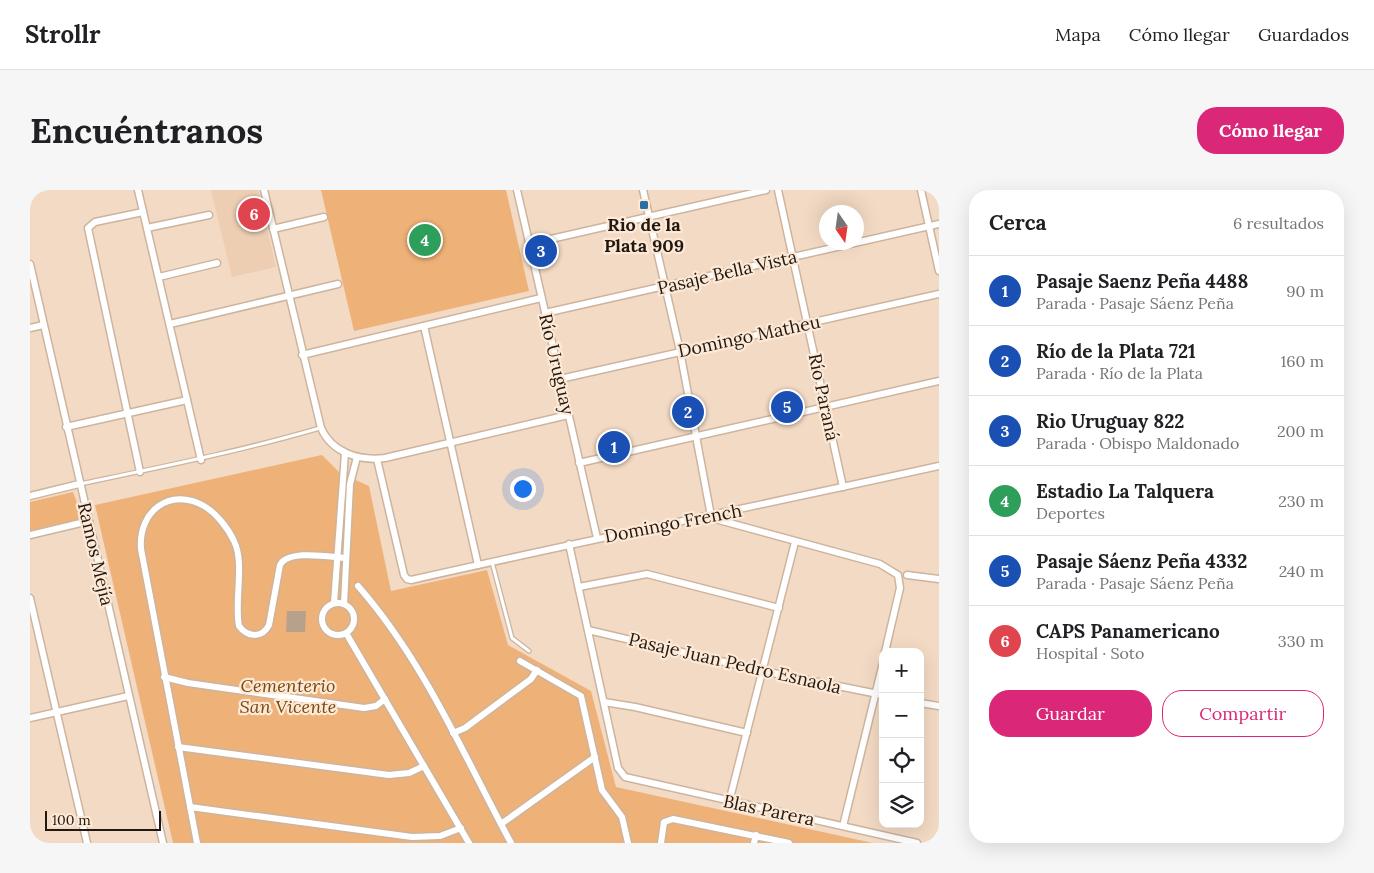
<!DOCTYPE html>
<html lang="es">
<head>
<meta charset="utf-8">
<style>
  :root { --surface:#fff; --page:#f6f6f6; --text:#202124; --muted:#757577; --line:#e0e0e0; --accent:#db2777 }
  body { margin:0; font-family:Lora,serif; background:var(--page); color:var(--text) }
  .controls { position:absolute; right:15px; bottom:15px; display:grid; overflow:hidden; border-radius:10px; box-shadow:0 5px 20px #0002 }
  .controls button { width:45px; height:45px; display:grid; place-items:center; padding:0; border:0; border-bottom:1px solid var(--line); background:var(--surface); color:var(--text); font:25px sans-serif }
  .compass { position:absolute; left:789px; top:15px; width:45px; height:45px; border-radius:50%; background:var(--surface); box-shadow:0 5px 20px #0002; rotate:167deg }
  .scale { position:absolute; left:15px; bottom:12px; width:116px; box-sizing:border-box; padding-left:5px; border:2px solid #211911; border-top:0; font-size:14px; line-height:18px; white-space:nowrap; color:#211911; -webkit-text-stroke:4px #fde9d6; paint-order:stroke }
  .you { position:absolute; left:492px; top:298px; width:18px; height:18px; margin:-12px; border:4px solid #fff; border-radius:50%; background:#1a73e8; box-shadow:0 0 0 8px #1a73e833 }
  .badge { display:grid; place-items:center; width:32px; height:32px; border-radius:50%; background:var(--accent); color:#fff; font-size:16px; font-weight:700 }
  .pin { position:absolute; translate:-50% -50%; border:2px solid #fff; box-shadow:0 1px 5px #0006 }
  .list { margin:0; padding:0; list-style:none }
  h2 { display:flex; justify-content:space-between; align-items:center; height:65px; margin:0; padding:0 20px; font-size:21px }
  h2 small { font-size:16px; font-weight:400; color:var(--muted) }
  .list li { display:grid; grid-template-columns:32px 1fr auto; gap:15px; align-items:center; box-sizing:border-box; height:70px; padding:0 20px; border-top:1px solid var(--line) }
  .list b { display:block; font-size:19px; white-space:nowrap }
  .list p { margin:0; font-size:16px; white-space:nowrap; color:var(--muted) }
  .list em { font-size:16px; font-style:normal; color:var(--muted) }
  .actions { display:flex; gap:10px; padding:15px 20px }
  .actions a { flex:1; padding:11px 0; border:1px solid var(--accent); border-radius:20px; text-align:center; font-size:18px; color:var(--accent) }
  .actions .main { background:var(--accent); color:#fff }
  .icon { flex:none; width:28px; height:28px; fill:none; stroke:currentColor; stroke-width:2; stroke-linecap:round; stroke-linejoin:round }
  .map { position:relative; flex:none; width:909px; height:653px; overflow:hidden; border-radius:20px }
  header { display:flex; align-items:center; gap:30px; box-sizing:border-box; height:70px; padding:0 25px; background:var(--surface); border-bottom:1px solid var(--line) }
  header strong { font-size:24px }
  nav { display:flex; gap:28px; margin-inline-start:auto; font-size:18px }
  .intro { display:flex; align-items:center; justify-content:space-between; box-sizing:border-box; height:120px; padding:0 30px }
  h1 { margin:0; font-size:35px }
  .button { padding:12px 22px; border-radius:20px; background:var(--accent); color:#fff; font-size:18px; font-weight:700 }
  main { display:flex; gap:30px; padding:0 30px }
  aside { flex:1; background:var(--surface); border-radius:20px; box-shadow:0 5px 20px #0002 }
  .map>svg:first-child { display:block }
  .built { fill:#edceb3 }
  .green { fill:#eeb278 }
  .building { fill:#b8a18b }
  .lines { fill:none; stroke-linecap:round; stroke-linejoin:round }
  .lane-casing { stroke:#ccb49e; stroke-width:5.5 }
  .street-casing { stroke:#ccb49e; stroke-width:9 }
  .lane { stroke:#fff; stroke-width:3 }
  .street { stroke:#fff; stroke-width:6 }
  .poi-dot { fill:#2870a4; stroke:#fde9d6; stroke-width:2 }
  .labels { text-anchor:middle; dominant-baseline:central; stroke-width:4.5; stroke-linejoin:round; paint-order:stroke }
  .poi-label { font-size:18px; font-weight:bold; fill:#211911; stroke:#fde9d6 }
  .street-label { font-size:18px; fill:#211911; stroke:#fde9d6 }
  .park-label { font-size:18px; font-style:italic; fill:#79490f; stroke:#fde9d6 }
</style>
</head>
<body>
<header>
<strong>Strollr</strong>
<nav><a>Mapa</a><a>Cómo llegar</a><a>Guardados</a></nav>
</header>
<div class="intro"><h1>Encuéntranos</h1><a class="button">Cómo llegar</a></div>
<main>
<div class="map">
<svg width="909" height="653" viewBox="0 0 909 653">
  <rect width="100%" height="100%" fill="#f3dac4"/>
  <path class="built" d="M 181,0 L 228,0 L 246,77 L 202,87 Z"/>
  <g class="green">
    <path d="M 291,0 L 476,0 L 499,101 L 324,141 Z"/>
    <path d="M 292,265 L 310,283 L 339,296 L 361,401 L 457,380 L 478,455 L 561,501 L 586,597 L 843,653 L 143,653 L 65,315 Z"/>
    <path d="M 43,302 L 51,324 L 50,329 L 0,341 L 0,312 Z"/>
  </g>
  <path class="building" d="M 257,421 L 276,421 L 275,442 L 256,442 Z"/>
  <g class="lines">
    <g class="lane-casing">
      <g id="lane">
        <path d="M 50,294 C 131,277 211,261 290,238"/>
        <path d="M 462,372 L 482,448 L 499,461"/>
      </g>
    </g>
    <g class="street-casing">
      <g id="street">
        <path d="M 108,0 L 171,270"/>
        <path d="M 234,0 L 291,238 C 302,263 329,271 355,268 L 538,225"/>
        <path d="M 487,0 L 567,348"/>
        <path d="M 613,0 L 650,161 L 681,326 L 685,329 L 850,374 L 868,385 L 870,398 L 855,462"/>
        <path d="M 748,0 L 813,297"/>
        <path d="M 891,0 L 909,81"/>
        <path d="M 117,38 L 179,25"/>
        <path d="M 243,39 L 294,27"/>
        <path d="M 499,54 L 736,0"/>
        <path d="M 0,74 L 133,653"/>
        <path d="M 129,87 L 187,73"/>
        <path d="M 515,123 L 909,34"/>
        <path d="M 140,134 L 308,94"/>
        <path d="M 394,136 L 448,375"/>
        <path d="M 0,138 L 13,135"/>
        <path d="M 272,165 L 511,108"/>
        <path d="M 530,189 L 909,104"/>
        <path d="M 36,237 L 157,210"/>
        <path d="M 347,269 L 374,385 L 377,389 L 381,390 C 557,350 733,315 909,276"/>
        <path d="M 549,273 L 909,191"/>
        <path d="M 110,282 L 58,38 L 65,32 L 113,22"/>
        <path d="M 0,306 L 49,294"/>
        <path d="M 0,345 L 59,331"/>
        <path d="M 539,354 L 588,578 L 595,587 L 887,653"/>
        <path d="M 877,385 L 909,389"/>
        <path d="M 328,396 C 394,471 434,566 481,653"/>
        <path d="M 549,397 L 617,384 L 749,418"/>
        <path d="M 0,408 L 57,653"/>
        <circle cx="308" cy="429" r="16"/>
        <path d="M 304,413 L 315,263"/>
        <path d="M 314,414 L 320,294 L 327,267"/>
        <path d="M 558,440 L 733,481 L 853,505"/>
        <path d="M 316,443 L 439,653"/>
        <path d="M 490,471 L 551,506 L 572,600 L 592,627 L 598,653"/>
        <path d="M 134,487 L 158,493 L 334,518 L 346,516 L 355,509"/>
        <path d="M 574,512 L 605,517 L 717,543"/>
        <path d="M 890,513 L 909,516"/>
        <path d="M 0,528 L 98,506"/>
        <path d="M 423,543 L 435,538 L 501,489 L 507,480"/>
        <path d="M 148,557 L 359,585 L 379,583 L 394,576"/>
        <path d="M 699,612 L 765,352"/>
        <path d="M 160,617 L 382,647 L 410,646 L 431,638"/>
        <path d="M 471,634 L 565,567"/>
        <path d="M 813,636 L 853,473"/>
        <path d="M 167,653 L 111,359 C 108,321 140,297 174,316 C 186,323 198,338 204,351 C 215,373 204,411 209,436 C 217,447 232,449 239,435 L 250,375 C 258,359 300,367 316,368"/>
        <path d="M 631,653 L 634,632 L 643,629 L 759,653"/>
        <path d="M 724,653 L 726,645"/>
      </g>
    </g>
    <use href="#lane" class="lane"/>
    <use href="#street" class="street"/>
  </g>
  <rect class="poi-dot" x="609" y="10" width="10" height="10" rx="2.5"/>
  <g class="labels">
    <g class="poi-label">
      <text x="614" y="34">Rio de la<tspan x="614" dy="21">Plata 909</tspan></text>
    </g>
    <g class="street-label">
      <text transform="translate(697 82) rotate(-13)">Pasaje Bella Vista</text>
      <text transform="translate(719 146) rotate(-12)">Domingo Matheu</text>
      <text transform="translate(527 174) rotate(77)">Río Uruguay</text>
      <text transform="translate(794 207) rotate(78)">Río Paraná</text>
      <text transform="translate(643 333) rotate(-11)">Domingo French</text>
      <text transform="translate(66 364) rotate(77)">Ramos Mejía</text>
      <text transform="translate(705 473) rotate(13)">Pasaje Juan Pedro Esnaola</text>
      <text transform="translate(739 620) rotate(12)">Blas Parera</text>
    </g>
    <g class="park-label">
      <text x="258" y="495">Cementerio<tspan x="258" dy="21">San Vicente</tspan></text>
    </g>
  </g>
</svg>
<div class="controls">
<button>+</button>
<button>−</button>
<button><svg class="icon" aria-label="locate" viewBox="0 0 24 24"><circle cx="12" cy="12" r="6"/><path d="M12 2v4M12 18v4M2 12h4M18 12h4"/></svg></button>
<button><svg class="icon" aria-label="layers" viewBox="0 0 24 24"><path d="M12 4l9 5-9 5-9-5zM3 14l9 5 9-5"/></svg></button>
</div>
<svg class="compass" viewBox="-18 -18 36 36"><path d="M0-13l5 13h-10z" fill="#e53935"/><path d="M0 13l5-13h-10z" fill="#757577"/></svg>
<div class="scale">100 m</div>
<div class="you"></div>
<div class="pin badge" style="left:584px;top:257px;background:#1a4fb4">1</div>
<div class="pin badge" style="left:658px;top:222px;background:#1a4fb4">2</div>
<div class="pin badge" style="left:511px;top:61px;background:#1a4fb4">3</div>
<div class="pin badge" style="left:395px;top:50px;background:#2e9e5b">4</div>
<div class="pin badge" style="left:757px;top:217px;background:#1a4fb4">5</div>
<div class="pin badge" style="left:224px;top:24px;background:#e0444e">6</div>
</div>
<aside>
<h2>Cerca<small>6 resultados</small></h2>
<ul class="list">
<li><span class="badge" style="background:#1a4fb4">1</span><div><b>Pasaje Saenz Peña 4488</b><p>Parada · Pasaje Sáenz Peña</p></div><em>90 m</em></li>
<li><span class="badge" style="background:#1a4fb4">2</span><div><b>Río de la Plata 721</b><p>Parada · Río de la Plata</p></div><em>160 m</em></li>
<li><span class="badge" style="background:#1a4fb4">3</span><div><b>Rio Uruguay 822</b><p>Parada · Obispo Maldonado</p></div><em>200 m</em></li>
<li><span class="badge" style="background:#2e9e5b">4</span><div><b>Estadio La Talquera</b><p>Deportes</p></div><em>230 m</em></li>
<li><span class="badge" style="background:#1a4fb4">5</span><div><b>Pasaje Sáenz Peña 4332</b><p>Parada · Pasaje Sáenz Peña</p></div><em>240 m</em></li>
<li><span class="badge" style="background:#e0444e">6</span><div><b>CAPS Panamericano</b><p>Hospital · Soto</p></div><em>330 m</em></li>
</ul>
<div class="actions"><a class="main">Guardar</a><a>Compartir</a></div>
</aside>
</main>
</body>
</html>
